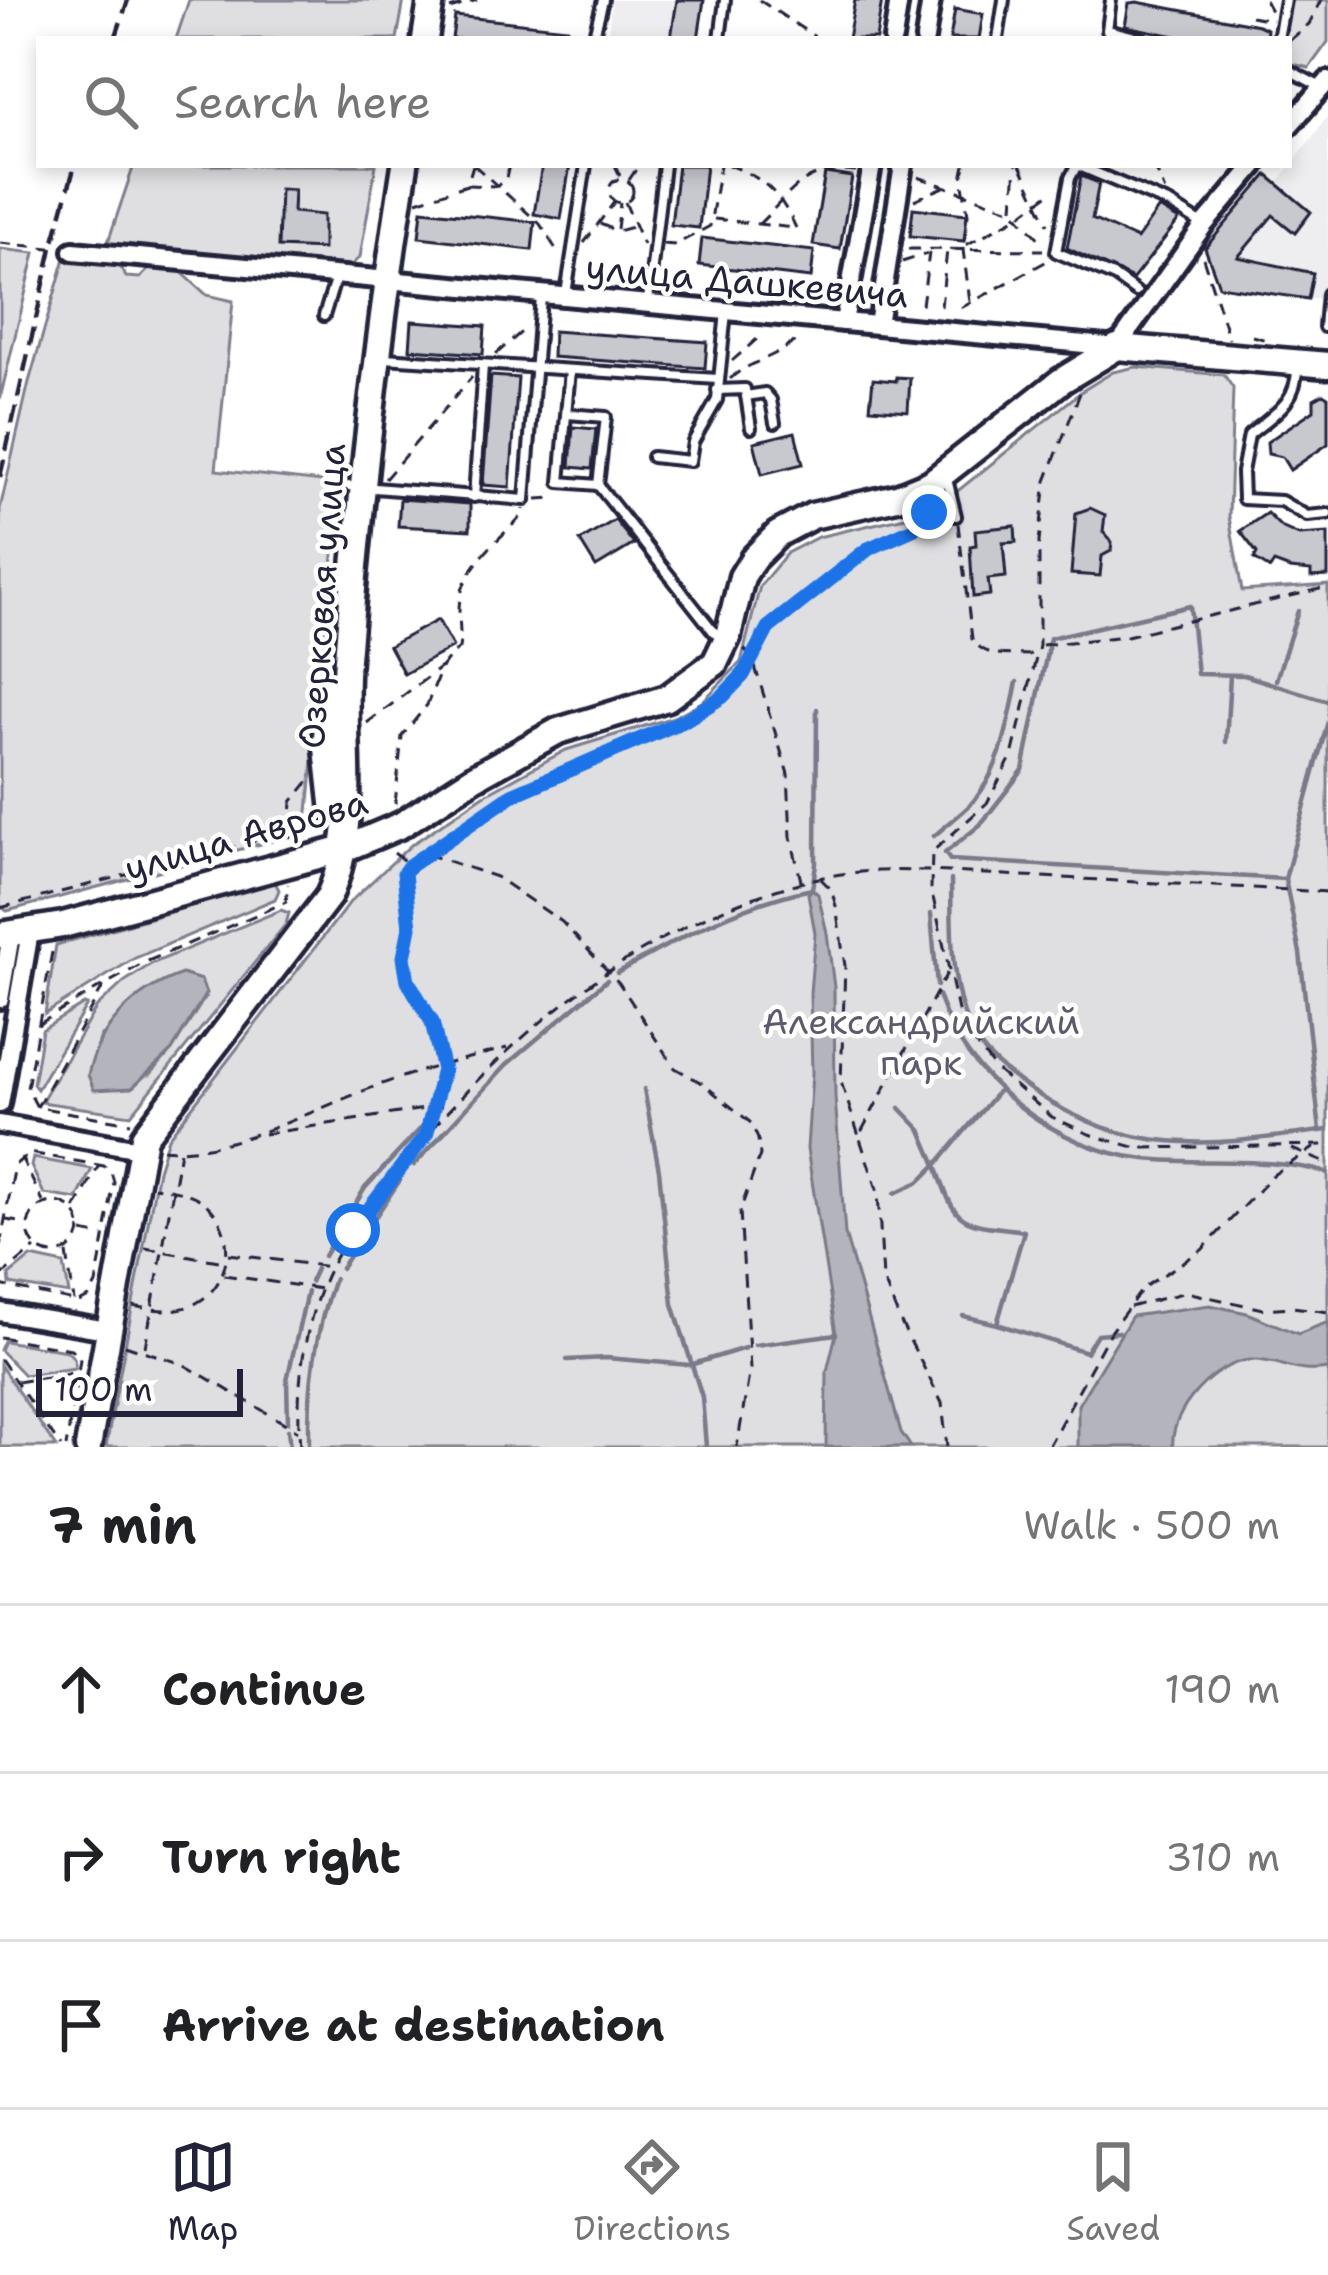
<!DOCTYPE html>
<html lang="en">
<head>
<meta charset="utf-8">
<style>
  :root { --surface:#fff; --page:#f2f2f2; --text:#202124; --muted:#757577; --line:#e0e0e0; --accent:#22223b }
  body { margin:0; font-family:"Shantell Sans",sans-serif; background:var(--page); color:var(--text) }
  .scale { position:absolute; left:36px; bottom:30px; width:207px; box-sizing:border-box; padding-left:12px; border:6px solid #22223b; border-top:0; font-size:33px; line-height:42px; white-space:nowrap; color:#22223b; -webkit-text-stroke:9px #fff; paint-order:stroke }
  .stop { position:absolute; width:36px; height:36px; margin:-27px; border:9px solid #1a73e8; border-radius:50%; background:#fff }
  .stop.end { background:#1a73e8; border-color:#fff; box-shadow:0 3px 12px #0008 }
  .list { margin:0; padding:0; list-style:none }
  h2 { display:flex; justify-content:space-between; align-items:center; height:156px; margin:0; padding:0 48px; font-size:51px }
  h2 small { font-size:39px; font-weight:400; color:var(--muted) }
  .list li { display:grid; grid-template-columns:78px 1fr auto; gap:36px; align-items:center; box-sizing:border-box; height:168px; padding:0 48px; border-top:3px solid var(--line) }
  .list b { display:block; font-size:45px; white-space:nowrap }
  .list em { font-size:39px; font-style:normal; color:var(--muted) }
  .icon { flex:none; width:66px; height:66px; fill:none; stroke:currentColor; stroke-width:2; stroke-linecap:round; stroke-linejoin:round }
  .map { position:relative; flex:none; width:1328px; height:1447px; overflow:hidden }
  .search { position:absolute; background:var(--surface); box-shadow:0 6px 18px #0003; left:36px; right:36px; top:36px; height:132px; display:flex; align-items:center; gap:30px; box-sizing:border-box; padding:0 42px; border-radius:0px; color:var(--muted); font-size:45px }
  .sheet { height:660px; background:var(--surface) }
  nav { display:flex; justify-content:space-around; align-items:center; box-sizing:border-box; height:168px; border-top:3px solid var(--line); background:var(--surface); font-size:33px; color:var(--muted) }
  nav a { display:grid; justify-items:center; gap:6px }
  nav .on { color:var(--accent) }
  .map>svg:first-child { display:block }
  .built { fill:#eeeef1 }
  .green { fill:#dfdfe2; stroke:#80808e; stroke-width:3; fill-rule:evenodd }
  .water { fill:#b4b4bc; stroke:#7a7a88; stroke-width:3 }
  .lines { fill:none; stroke-linecap:round; stroke-linejoin:round }
  .stream { stroke:#7a7a88; stroke-width:4.5 }
  .building { fill:#c8c8cf; stroke:#22223b; stroke-width:3 }
  .lane-casing { stroke:#22223b; stroke-width:16 }
  .street-casing { stroke:#22223b; stroke-width:26 }
  .secondary-casing { stroke:#22223b; stroke-width:33 }
  .path { stroke:#22223b; stroke-width:3; stroke-dasharray:12 9; stroke-linecap:butt }
  .lane { stroke:#fff; stroke-width:8 }
  .street { stroke:#fff; stroke-width:16 }
  .secondary { stroke:#fff; stroke-width:24 }
  .rail { stroke:#22223b; stroke-width:4.5; stroke-dasharray:18 9; stroke-linecap:butt }
  .route { stroke:#1a73e8; stroke-width:15 }
  .labels { text-anchor:middle; dominant-baseline:central; stroke-width:9; stroke-linejoin:round; paint-order:stroke }
  .street-label { font-size:36px; fill:#22223b; stroke:#fff }
  .park-label { font-size:36px; fill:#5b5b6d; stroke:#fff }
</style>
</head>
<body>
<div class="map">
<svg width="1328" height="1447" viewBox="0 0 1328 1447">
  <rect width="100%" height="100%" fill="#fff"/>
  <filter id="ink" filterUnits="userSpaceOnUse"><feTurbulence type="fractalNoise" baseFrequency=".00833" numOctaves="2"/><feDisplacementMap in="SourceGraphic" scale="24" xChannelSelector="R" yChannelSelector="G"/><feConvolveMatrix kernelMatrix="1 2 1 2 8 2 1 2 1" color-interpolation-filters="sRGB"/></filter>
  <g filter="url(#ink)">
    <g class="built">
      <path d="M 612,0 L 705,0 L 699,39 L 607,39 Z"/>
      <path d="M 1328,116 L 1328,300 L 1219,286 L 1205,249 L 1267,175 L 1278,183 Z"/>
    </g>
    <g class="green">
      <path d="M 189,0 L 404,0 L 397,39 L 176,39 Z"/>
      <path d="M 1289,0 L 1328,0 L 1328,42 L 1309,68 L 1289,63 L 1289,39 L 1282,39 Z"/>
      <path d="M 134,165 L 376,165 L 360,257 L 349,267 L 106,248 Z"/>
      <path d="M 0,249 L 35,253 L 0,399 Z"/>
      <path d="M 65,258 L 118,263 L 126,277 L 140,278 L 151,267 L 179,270 L 207,295 L 233,301 L 216,470 L 340,484 L 306,832 L 7,911 L 0,906 L 0,509 L 29,382 Z"/>
      <path d="M 1136,367 L 1224,375 L 1233,388 L 1229,517 L 1242,591 L 1328,585 L 1328,1447 L 106,1447 L 158,1170 L 168,1138 L 350,902 L 411,845 L 484,795 L 566,750 L 674,717 L 702,702 L 741,662 L 760,586 L 787,553 L 818,537 L 905,517 L 954,494 L 1082,391 L 1113,372 Z"/>
      <path d="M 275,882 L 279,890 L 275,899 L 135,958 L 45,1014 L 56,945 Z"/>
      <path d="M 281,910 L 289,913 L 286,924 L 131,1115 L 41,1102 L 96,1008 L 124,982 L 151,964 ZM 204,999 L 172,1050 L 150,1075 L 88,1075 L 101,1036 Z"/>
      <path d="M 84,1004 L 87,1005 L 37,1089 L 33,1084 L 42,1030 Z"/>
      <path d="M 33,1158 L 92,1169 L 77,1199 L 44,1194 L 31,1166 Z"/>
      <path d="M 31,1257 L 64,1264 L 69,1294 L 10,1284 L 9,1275 Z"/>
      <path d="M 4,1341 L 67,1351 L 74,1358 L 75,1368 L 24,1375 L 0,1350 Z"/>
      <path d="M 0,1365 L 56,1447 L 0,1447 Z"/>
    </g>
    <g class="water">
      <path d="M 812,889 L 818,894 L 827,933 L 834,987 L 835,1096 L 845,1234 L 901,1432 L 911,1447 L 826,1447 L 827,1371 L 836,1334 L 807,1149 L 812,1073 L 810,993 L 815,933 L 808,894 Z"/>
      <path d="M 182,974 L 201,980 L 206,993 L 172,1050 L 132,1088 L 94,1090 L 88,1075 C 99,1026 135,990 182,974 Z"/>
      <path d="M 1210,1305 L 1247,1313 L 1298,1334 L 1328,1322 L 1328,1369 C 1293,1375 1280,1359 1251,1360 C 1216,1361 1169,1411 1173,1447 L 1078,1447 L 1078,1405 L 1132,1316 Z"/>
    </g>
    <g class="lines">
      <g class="stream">
        <path d="M 1276,680 L 1298,611"/>
        <path d="M 1226,742 L 1230,675"/>
        <path d="M 934,836 C 946,825 959,816 970,805 C 1001,772 1008,725 1017,682"/>
        <path d="M 1285,879 L 950,860 L 945,853 L 980,825 L 1023,770 L 1050,638 L 1190,606 L 1197,674 L 1244,675 L 1328,701"/>
        <path d="M 951,880 C 952,928 949,982 969,1027 C 981,1055 1009,1075 1034,1092 C 1135,1159 1214,1145 1328,1130"/>
        <path d="M 931,914 L 937,986"/>
        <path d="M 617,973 C 678,938 743,903 812,889 L 816,864 L 817,709"/>
        <path d="M 938,995 C 965,1079 1055,1150 1145,1159 C 1207,1165 1267,1156 1328,1173"/>
        <path d="M 644,1089 L 659,1170 L 673,1304 L 702,1397 L 706,1447"/>
        <path d="M 1000,1089 L 936,1165 C 957,1229 959,1222 1024,1231 L 997,1324 L 1086,1352 L 1097,1334 L 1119,1332"/>
        <path d="M 1320,1131 L 1300,953 L 1285,879 L 1328,721"/>
        <path d="M 414,1165 L 506,1065 L 607,980"/>
        <path d="M 895,1193 L 919,1182 L 936,1165 L 921,1130 L 900,1108"/>
        <path d="M 324,1256 L 365,1188 L 422,1127"/>
        <path d="M 341,1268 L 400,1180"/>
        <path d="M 310,1282 L 316,1269"/>
        <path d="M 963,1316 L 997,1324"/>
        <path d="M 755,1345 L 836,1334"/>
        <path d="M 567,1360 L 606,1358 L 690,1365 L 745,1348"/>
        <path d="M 288,1422 L 287,1380 L 307,1292"/>
        <path d="M 288,1430 L 290,1447"/>
        <path d="M 309,1447 C 308,1389 314,1334 334,1279"/>
      </g>
    </g>
    <g class="building">
      <path d="M 677,0 L 704,0 L 698,39 L 671,38 Z"/>
      <path d="M 855,0 L 882,0 L 876,39 L 848,39 Z"/>
      <path d="M 1137,2 L 1258,25 L 1267,29 L 1266,39 L 1190,39 L 1125,26 L 1129,3 Z"/>
      <path d="M 955,9 L 983,14 L 979,39 L 950,39 Z"/>
      <path d="M 455,16 L 567,28 L 566,39 L 452,39 Z"/>
      <path d="M 542,165 L 570,165 L 561,219 L 534,214 Z"/>
      <path d="M 678,165 L 706,165 L 699,228 L 671,225 Z"/>
      <path d="M 825,173 L 852,177 L 840,249 L 813,245 Z"/>
      <path d="M 1267,175 L 1311,212 L 1295,233 L 1273,215 L 1238,257 L 1313,273 L 1308,299 L 1219,286 L 1205,248 Z"/>
      <path d="M 1081,176 L 1099,183 L 1092,219 L 1137,239 L 1159,208 L 1179,220 L 1133,279 L 1067,248 Z"/>
      <path d="M 280,189 L 294,190 L 293,212 L 323,215 L 323,249 L 278,247 Z"/>
      <path d="M 913,208 L 967,214 L 964,241 L 910,236 Z"/>
      <path d="M 422,210 L 535,222 L 532,250 L 419,237 Z"/>
      <path d="M 702,238 L 814,251 L 811,278 L 699,265 Z"/>
      <path d="M 412,321 L 485,326 L 483,354 L 410,349 Z"/>
      <path d="M 553,331 L 707,342 L 705,368 L 552,357 Z"/>
      <path d="M 491,376 L 518,378 L 510,487 L 483,485 Z"/>
      <path d="M 896,377 L 910,378 L 908,411 L 870,408 L 873,379 L 896,381 Z"/>
      <path d="M 1323,394 L 1328,397 L 1328,444 L 1290,470 L 1282,457 L 1268,454 L 1267,442 L 1314,410 L 1314,399 Z"/>
      <path d="M 573,427 L 596,429 L 592,469 L 570,467 Z"/>
      <path d="M 795,432 L 803,464 L 762,474 L 754,442 Z"/>
      <path d="M 400,499 L 470,504 L 470,530 L 398,526 Z"/>
      <path d="M 1090,508 L 1105,515 L 1103,532 L 1112,542 L 1111,551 L 1102,556 L 1100,576 L 1071,574 L 1076,513 Z"/>
      <path d="M 1267,513 L 1281,527 L 1299,535 L 1328,533 L 1328,576 L 1311,577 L 1311,571 L 1290,569 L 1274,563 L 1270,569 L 1254,559 L 1257,553 L 1240,531 Z"/>
      <path d="M 615,520 L 634,544 L 596,567 L 580,541 Z"/>
      <path d="M 1015,526 L 1016,542 L 1003,543 L 1006,577 L 988,579 L 990,595 L 973,597 L 970,546 L 976,545 L 975,530 Z"/>
      <path d="M 438,620 L 453,647 L 404,674 L 389,646 Z"/>
    </g>
    <g class="lines">
      <g class="lane-casing">
        <g id="lane">
          <path d="M 1111,0 L 1107,30 L 1143,39"/>
          <path d="M 593,39 L 603,0"/>
          <path d="M 720,39 L 725,0"/>
          <path d="M 998,39 L 1004,0"/>
          <path d="M 1278,39 L 1285,0"/>
          <path d="M 1289,70 L 1319,86"/>
          <path d="M 1077,165 L 1070,178 L 1056,252 L 1115,277 L 1136,292"/>
          <path d="M 1077,165 L 1170,204 L 1204,225"/>
          <path d="M 566,294 L 586,165"/>
          <path d="M 648,301 L 664,165"/>
          <path d="M 324,316 L 336,277"/>
          <path d="M 1324,327 L 1327,294"/>
          <path d="M 384,358 L 718,379"/>
          <path d="M 1297,366 C 1298,402 1274,414 1249,435 L 1242,472 L 1243,499 L 1281,501 L 1307,516 L 1328,514"/>
          <path d="M 570,370 L 560,482 L 598,485 L 714,632 L 722,635"/>
          <path d="M 717,390 L 745,389 L 751,428"/>
          <path d="M 746,396 L 765,393 L 771,400 L 775,423"/>
          <path d="M 567,414 L 606,417 L 598,485"/>
          <path d="M 652,457 L 690,461 L 693,442 L 717,400 L 726,312"/>
          <path d="M 946,475 L 956,516"/>
          <path d="M 349,486 L 525,500 L 541,297"/>
          <path d="M 474,497 L 483,365"/>
        </g>
      </g>
      <g class="street-casing">
        <g id="street">
          <path d="M 893,39 L 899,0"/>
          <path d="M 925,39 L 931,0"/>
          <path d="M 1289,126 L 1328,81"/>
          <path d="M 73,251 L 1117,347 L 1204,225 L 1255,165"/>
          <path d="M 844,322 L 872,165"/>
          <path d="M 878,325 L 903,165"/>
          <path d="M 0,999 L 11,935"/>
          <path d="M 0,1104 L 30,932"/>
          <path d="M 0,1124 L 139,1149"/>
          <path d="M 0,1312 L 107,1330"/>
        </g>
      </g>
      <g class="secondary-casing">
        <g id="secondary">
          <path d="M 425,39 L 431,0"/>
          <path d="M 329,686 L 326,739 L 334,812"/>
          <path d="M 0,935 L 63,925 L 344,849 L 401,825 L 475,777 L 558,731 L 667,698 L 715,663 L 728,636 L 742,577 L 753,559 L 778,534 L 812,516 L 897,497 L 931,483 L 1061,381 L 1117,347 L 1328,365"/>
          <path d="M 88,1447 L 144,1137 L 329,896 C 361,824 340,737 347,659 C 360,494 379,329 405,165"/>
        </g>
      </g>
      <g class="path">
        <path d="M 759,0 L 818,39"/>
        <path d="M 1265,0 L 1271,11"/>
        <path d="M 450,9 L 477,0"/>
        <path d="M 1251,16 L 1272,20"/>
        <path d="M 1290,40 L 1309,24 L 1321,0"/>
        <path d="M 474,165 L 540,224 L 559,254"/>
        <path d="M 615,165 L 621,178"/>
        <path d="M 728,165 C 764,177 780,194 796,228"/>
        <path d="M 965,165 L 962,179 L 968,214 L 963,250 L 971,309"/>
        <path d="M 1020,165 L 1048,224"/>
        <path d="M 1154,165 L 1165,191"/>
        <path d="M 1271,165 L 1273,166"/>
        <path d="M 918,177 L 1013,210 L 1044,244"/>
        <circle cx="621" cy="191" r="12"/>
        <path d="M 629,180 L 639,165"/>
        <path d="M 468,185 L 497,186 L 506,178 L 509,165"/>
        <path d="M 914,200 L 944,187"/>
        <path d="M 417,201 L 467,185 L 473,165"/>
        <path d="M 625,202 L 643,245"/>
        <path d="M 1013,208 L 1016,165"/>
        <path d="M 714,219 L 794,228"/>
        <path d="M 600,224 L 617,231 L 636,226"/>
        <path d="M 759,224 C 793,191 805,165 856,172"/>
        <path d="M 617,229 L 620,203"/>
        <path d="M 0,243 L 59,249"/>
        <path d="M 584,243 L 615,201"/>
        <path d="M 663,244 L 675,245 L 710,226 L 720,165"/>
        <path d="M 966,245 L 1019,216 L 1054,190"/>
        <path d="M 908,249 L 1043,250"/>
        <path d="M 1203,258 L 1229,339"/>
        <path d="M 902,262 L 927,254"/>
        <path d="M 922,305 L 929,253"/>
        <path d="M 941,307 L 947,250"/>
        <path d="M 961,308 L 1049,260"/>
        <path d="M 1252,336 L 1267,340"/>
        <path d="M 496,354 L 525,329"/>
        <path d="M 732,361 L 758,338"/>
        <path d="M 730,379 C 748,362 775,358 795,341"/>
        <path d="M 1080,393 L 1046,481 L 1039,542 L 1039,646 L 1012,756 L 987,803 L 932,852 L 931,888 L 961,1024 L 995,1069 L 1052,1117 L 1089,1134 L 1137,1148 L 1328,1145"/>
        <path d="M 385,479 L 472,377"/>
        <path d="M 537,499 L 552,498 L 555,493"/>
        <path d="M 958,524 L 972,639 C 984,659 1010,654 1032,655"/>
        <path d="M 1042,645 L 1127,636 L 1328,587"/>
        <path d="M 744,649 L 752,657 L 788,774 L 791,837 L 801,881"/>
        <path d="M 367,723 L 441,667"/>
        <path d="M 395,804 L 402,736 L 427,705 L 442,666 L 459,648 C 462,631 457,615 460,599 C 465,566 501,537 524,514 L 524,509"/>
        <path d="M 290,830 L 292,802 L 313,776"/>
        <path d="M 394,853 L 408,864"/>
        <path d="M 427,854 L 496,877 L 562,922 L 619,983 L 675,1068 L 702,1083 L 751,1123 L 758,1139 L 760,1155 L 740,1211 L 750,1369 L 737,1447"/>
        <path d="M 821,879 L 831,889 L 836,906 L 845,966 L 841,1082 L 859,1136"/>
        <path d="M 0,908 L 290,832 L 292,841"/>
        <path d="M 52,952 L 27,1088 L 37,1107 L 131,1123"/>
        <path d="M 947,973 L 859,1136 L 878,1192 L 883,1279 L 900,1321 L 942,1403 L 947,1447"/>
        <path d="M 39,1024 L 102,986"/>
        <path d="M 37,1107 L 104,985 L 148,961 L 286,902 L 288,884"/>
        <path d="M 427,1131 L 443,1065 L 432,1023 L 408,981 L 404,957 L 410,927 L 404,873 L 409,866 L 511,795 L 684,720 L 722,697 L 743,675 L 768,628 L 868,549 L 913,529 L 935,501"/>
        <path d="M 264,1134 L 450,1105"/>
        <path d="M 162,1149 C 230,1157 318,1106 382,1084 C 423,1069 465,1059 507,1048"/>
        <path d="M 1292,1149 L 1328,1164"/>
        <path d="M 21,1157 L 43,1202"/>
        <circle cx="54" cy="1228" r="26"/>
        <path d="M 75,1209 L 99,1165"/>
        <path d="M 6,1220 L 27,1223"/>
        <path d="M 82,1232 L 102,1236"/>
        <path d="M 0,1247 L 15,1165 L 29,1153 L 104,1166 L 111,1172 L 114,1182 L 96,1284 L 89,1297 L 79,1302 L 0,1285"/>
        <path d="M 145,1248 L 224,1262"/>
        <path d="M 67,1253 L 74,1301"/>
        <path d="M 229,1254 L 331,1267"/>
        <path d="M 224,1275 L 321,1289"/>
        <path d="M 0,1277 L 35,1248"/>
        <path d="M 133,1306 C 155,1310 178,1314 198,1302 C 236,1280 236,1222 199,1199 C 185,1191 170,1189 154,1187"/>
        <path d="M 1130,1307 L 1186,1292 L 1263,1309 L 1293,1307 L 1328,1312"/>
        <path d="M 0,1337 L 71,1349 L 80,1359 L 66,1447"/>
        <path d="M 125,1345 L 183,1364 L 298,1431"/>
        <path d="M 145,1347 L 180,1151"/>
        <path d="M 0,1359 L 61,1447"/>
        <path d="M 17,1382 L 78,1372"/>
        <path d="M 300,1447 C 296,1395 302,1335 322,1286 C 342,1236 379,1191 413,1151 C 518,1026 644,925 803,882 C 844,870 887,870 929,871 L 1328,892"/>
        <path d="M 1048,1447 L 1110,1332 L 1144,1287 L 1202,1250 L 1273,1175 L 1315,1147"/>
      </g>
      <use href="#lane" class="lane"/>
      <use href="#street" class="street"/>
      <use href="#secondary" class="secondary"/>
      <g class="rail">
        <path d="M 115,39 L 128,0"/>
        <path d="M 0,477 L 52,248 L 75,165"/>
      </g>
    </g>
  </g>
  <g class="lines" filter="url(#ink)">
    <path class="route" d="M 353,1230 L 426,1135 L 443,1070 L 432,1022 L 408,981 L 404,957 L 410,927 L 404,873 L 409,866 L 512,795 L 685,720 L 722,697 L 743,675 L 768,628 L 868,549 L 913,529 L 929,512"/>
  </g>
  <g class="labels">
    <g class="street-label">
      <text transform="translate(747 281) rotate(5)">улица Дашкевича</text>
      <text transform="translate(322 596) rotate(-86)">Озерковая улица</text>
      <text transform="translate(246 835) rotate(-16)">улица Аврова</text>
    </g>
    <g class="park-label">
      <text x="921" y="1021">Александрийский<tspan x="921" dy="41">парк</tspan></text>
    </g>
  </g>
</svg>
<div class="scale">100 m</div>
<div class="stop" style="left:353px;top:1230px"></div>
<div class="stop end" style="left:929px;top:512px"></div>
<div class="search"><svg class="icon" aria-label="search" viewBox="0 0 24 24"><circle cx="10" cy="10" r="6"/><path d="M15 15l6 6"/></svg>Search here</div>
</div>
<section class="sheet">
<h2>7 min<small>Walk · 500 m</small></h2>
<ul class="list">
<li><svg class="icon" aria-label="ahead" viewBox="0 0 24 24"><path d="M12 20V5M6 11l6-6 6 6"/></svg><div><b>Continue</b></div><em>190 m</em></li>
<li><svg class="icon" aria-label="right" viewBox="0 0 24 24"><path d="M7 20v-9h11M14 6l5 5-5 5"/></svg><div><b>Turn right</b></div><em>310 m</em></li>
<li><svg class="icon" aria-label="arrive" viewBox="0 0 24 24"><path d="M6 21V4h12l-3 4 3 4H6"/></svg><div><b>Arrive at destination</b></div></li>
</ul>
</section>
<nav>
<a class="on"><svg class="icon" aria-label="map" viewBox="0 0 24 24"><path d="M3 6l6-2 6 2 6-2v14l-6 2-6-2-6 2zM9 4v14M15 6v14"/></svg>Map</a>
<a><svg class="icon" aria-label="directions" viewBox="0 0 24 24"><path d="M12 3l9 9-9 9-9-9zM9 14v-3h6M13 9l2 2-2 2"/></svg>Directions</a>
<a><svg class="icon" aria-label="saved" viewBox="0 0 24 24"><path d="M7 4h10v16l-5-4-5 4z"/></svg>Saved</a>
</nav>
</body>
</html>
